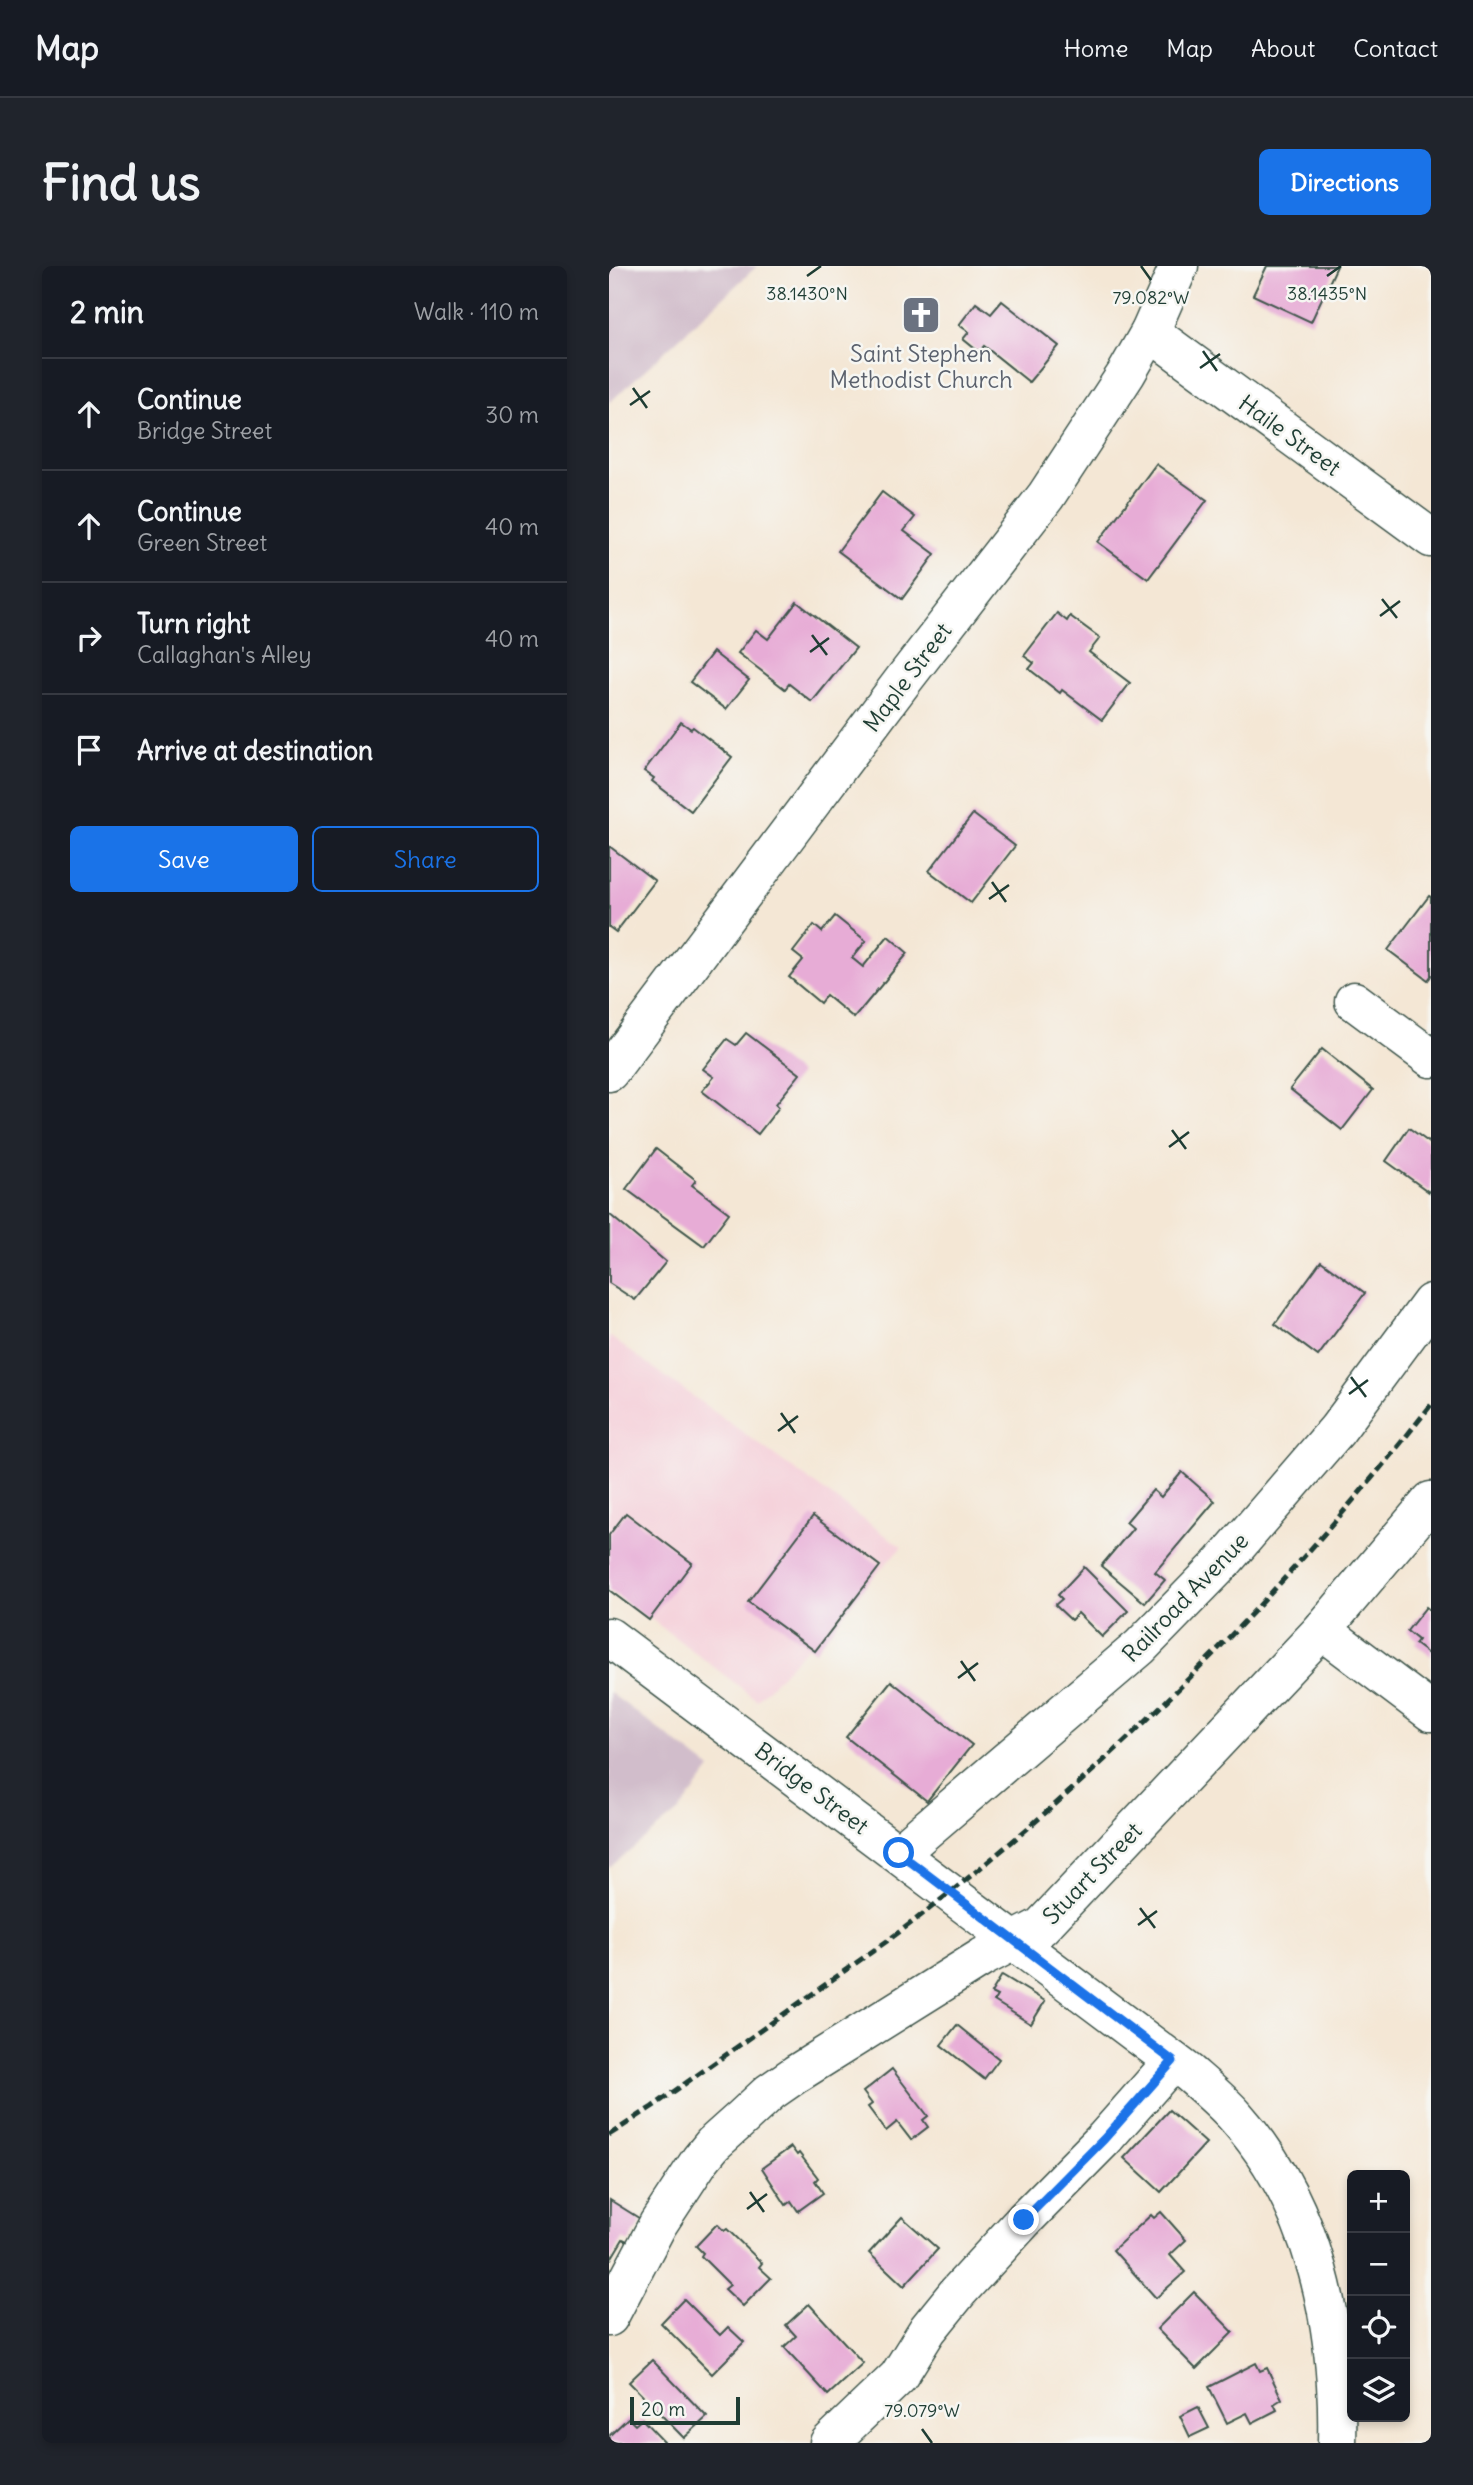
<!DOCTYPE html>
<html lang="en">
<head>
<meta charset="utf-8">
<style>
  :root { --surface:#171b24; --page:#20242c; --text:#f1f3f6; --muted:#9ea1a6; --line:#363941; --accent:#1a73e8 }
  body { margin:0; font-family:Delius,sans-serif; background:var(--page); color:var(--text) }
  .controls { position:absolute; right:21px; bottom:21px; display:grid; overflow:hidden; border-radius:10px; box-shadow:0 4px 10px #0003 }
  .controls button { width:63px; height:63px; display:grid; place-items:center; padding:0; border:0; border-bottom:2px solid var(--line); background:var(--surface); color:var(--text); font:35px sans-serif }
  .scale { position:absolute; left:21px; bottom:18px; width:110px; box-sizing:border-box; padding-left:7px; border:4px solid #1f3d34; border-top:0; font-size:19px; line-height:24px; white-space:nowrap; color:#1f3d34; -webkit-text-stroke:5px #f6f6f2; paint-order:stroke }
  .stop { position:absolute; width:21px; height:21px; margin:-16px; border:5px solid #1a73e8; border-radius:50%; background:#fff }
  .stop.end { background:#1a73e8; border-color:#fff; box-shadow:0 2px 7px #0008 }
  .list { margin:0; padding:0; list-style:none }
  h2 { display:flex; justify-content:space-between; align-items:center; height:91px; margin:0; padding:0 28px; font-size:30px }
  h2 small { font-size:23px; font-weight:400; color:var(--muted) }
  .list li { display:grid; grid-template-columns:46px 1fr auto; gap:21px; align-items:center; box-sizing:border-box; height:112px; padding:0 28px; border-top:2px solid var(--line) }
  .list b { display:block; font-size:26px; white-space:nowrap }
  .list p { margin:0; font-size:23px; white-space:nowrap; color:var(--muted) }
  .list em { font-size:23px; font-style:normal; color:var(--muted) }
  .actions { display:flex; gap:14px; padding:21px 28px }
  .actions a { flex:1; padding:16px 0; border:2px solid var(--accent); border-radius:10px; text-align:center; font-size:24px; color:var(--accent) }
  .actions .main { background:var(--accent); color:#fff }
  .icon { flex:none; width:38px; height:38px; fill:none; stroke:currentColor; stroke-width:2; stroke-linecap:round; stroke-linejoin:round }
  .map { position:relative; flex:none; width:822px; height:2177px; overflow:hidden; border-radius:10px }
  header { display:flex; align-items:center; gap:42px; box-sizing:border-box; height:98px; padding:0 35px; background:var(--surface); border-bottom:2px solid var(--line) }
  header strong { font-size:33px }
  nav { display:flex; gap:38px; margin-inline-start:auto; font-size:24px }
  .intro { display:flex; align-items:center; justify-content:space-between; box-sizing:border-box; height:168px; padding:0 42px }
  h1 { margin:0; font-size:49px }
  .button { padding:18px 32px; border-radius:10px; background:var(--accent); color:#fff; font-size:24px; font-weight:700 }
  main { display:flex; gap:42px; padding:0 42px }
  aside { flex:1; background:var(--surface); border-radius:10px; box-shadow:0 4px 10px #0003 }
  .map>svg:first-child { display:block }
  .built { fill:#f5cfd9 }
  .industrial { fill:#d1bdcb }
  .building { fill:#e7acd6 }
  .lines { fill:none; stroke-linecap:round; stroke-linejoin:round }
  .minor-casing { stroke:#3f564c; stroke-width:41 }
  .minor { stroke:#fff; stroke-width:38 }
  .rail { stroke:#1f3d34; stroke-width:5; stroke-dasharray:10 5; stroke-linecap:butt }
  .route { stroke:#1a73e8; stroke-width:9 }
  .ticks { fill:none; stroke:#1f3d34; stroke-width:2.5 }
  .labels { text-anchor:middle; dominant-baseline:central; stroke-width:5; stroke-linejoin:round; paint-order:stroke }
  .worship-label { font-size:23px; fill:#5b616d; stroke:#f6f6f2 }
  .street-label { font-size:23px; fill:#1f3d34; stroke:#f6f6f2 }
  .ticks-label { font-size:18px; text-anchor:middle; fill:#1f3d34; stroke:#f6f6f2; stroke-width:5; stroke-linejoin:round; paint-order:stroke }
</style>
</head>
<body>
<header>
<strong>Map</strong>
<nav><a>Home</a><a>Map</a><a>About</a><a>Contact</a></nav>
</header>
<div class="intro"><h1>Find us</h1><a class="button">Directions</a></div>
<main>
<aside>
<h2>2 min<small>Walk · 110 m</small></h2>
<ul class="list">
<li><svg class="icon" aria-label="ahead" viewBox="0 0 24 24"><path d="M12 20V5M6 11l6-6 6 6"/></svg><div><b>Continue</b><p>Bridge Street</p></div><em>30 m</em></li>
<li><svg class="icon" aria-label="ahead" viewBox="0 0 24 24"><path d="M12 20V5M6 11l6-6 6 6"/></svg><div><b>Continue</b><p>Green Street</p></div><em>40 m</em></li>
<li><svg class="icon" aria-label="right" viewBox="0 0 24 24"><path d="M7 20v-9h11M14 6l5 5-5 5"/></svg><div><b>Turn right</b><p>Callaghan's Alley</p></div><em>40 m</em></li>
<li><svg class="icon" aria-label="arrive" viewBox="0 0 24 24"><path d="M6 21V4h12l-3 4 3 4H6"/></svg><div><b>Arrive at destination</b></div></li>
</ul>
<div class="actions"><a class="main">Save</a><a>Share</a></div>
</aside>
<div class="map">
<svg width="822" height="2177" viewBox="0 0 822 2177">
  <rect width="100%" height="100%" fill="#f6f6f2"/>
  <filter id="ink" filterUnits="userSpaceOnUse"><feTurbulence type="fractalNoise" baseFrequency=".0143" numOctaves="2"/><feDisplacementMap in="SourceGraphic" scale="14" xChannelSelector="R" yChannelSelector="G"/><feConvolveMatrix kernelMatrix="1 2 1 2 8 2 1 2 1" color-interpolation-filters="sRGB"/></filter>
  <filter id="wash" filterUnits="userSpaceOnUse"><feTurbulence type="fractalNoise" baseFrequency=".00686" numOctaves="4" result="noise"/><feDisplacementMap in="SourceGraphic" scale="28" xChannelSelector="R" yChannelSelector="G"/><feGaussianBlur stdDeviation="1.57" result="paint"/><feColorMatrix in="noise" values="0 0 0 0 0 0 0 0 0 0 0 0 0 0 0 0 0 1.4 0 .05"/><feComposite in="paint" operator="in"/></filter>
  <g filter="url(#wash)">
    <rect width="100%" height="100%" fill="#f4e7d5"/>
    <path class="built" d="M 0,1070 L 293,1281 L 148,1434 L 0,1321 Z"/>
    <g class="industrial">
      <path d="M 0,0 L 148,0 L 0,137 Z"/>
      <path d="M 0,1426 L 102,1503 L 71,1544 L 0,1602 Z"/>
    </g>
    <g id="blocks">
      <g class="building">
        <path d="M 658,0 L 728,0 L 702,56 L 644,29 Z"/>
        <path d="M 393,35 L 450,80 L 420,116 L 375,80 L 370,86 L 354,73 L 360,66 L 350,59 L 367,37 L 382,48 Z"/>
        <path d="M 547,198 L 598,234 L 539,313 L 489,276 Z"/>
        <path d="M 273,226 L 306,251 L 295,265 L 326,288 L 293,333 L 229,285 Z"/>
        <path d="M 188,336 L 247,382 L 203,436 L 180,418 L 176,423 L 129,387 L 147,364 L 159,373 Z"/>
        <path d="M 448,347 L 458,355 L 461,350 L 491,372 L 480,386 L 521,417 L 493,454 L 453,424 L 451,427 L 420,403 L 425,397 L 415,390 Z"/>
        <path d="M 104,386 L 140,414 L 117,443 L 81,416 Z"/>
        <path d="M 72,456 L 82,463 L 84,461 L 123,491 L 82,545 L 43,515 L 45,512 L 35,505 Z"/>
        <path d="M 364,548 L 406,580 L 362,637 L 320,605 Z"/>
        <path d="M 0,580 L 46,615 L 7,666 L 0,661 Z"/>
        <path d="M 820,630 L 822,631 L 822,710 L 819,714 L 779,684 Z"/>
        <path d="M 226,650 L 257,675 L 243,692 L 254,701 L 279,670 L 299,687 L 245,752 L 217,729 L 211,737 L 180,711 L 194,694 L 184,686 L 205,659 L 213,666 Z"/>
        <path d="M 137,767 L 191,808 L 167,838 L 170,841 L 149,868 L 93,825 L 105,811 L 94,803 L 118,773 L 127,779 Z"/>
        <path d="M 713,783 L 764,824 L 733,864 L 681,823 Z"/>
        <path d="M 800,862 L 822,878 L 822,923 L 820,926 L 777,895 Z"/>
        <path d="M 47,883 L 87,914 L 83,919 L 120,947 L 95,980 L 17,923 Z"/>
        <path d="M 0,948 L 57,996 L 26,1034 L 0,1017 Z"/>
        <path d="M 712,995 L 756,1027 L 709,1090 L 666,1058 Z"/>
        <path d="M 573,1206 L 606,1235 L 546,1306 L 556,1314 L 536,1337 L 492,1300 L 524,1262 L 517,1256 L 544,1224 L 552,1231 Z"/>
        <path d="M 17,1247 L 83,1297 L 40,1354 L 0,1324 L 0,1269 Z"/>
        <path d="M 204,1250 L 271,1300 L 206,1385 L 139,1336 Z"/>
        <path d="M 475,1301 L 519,1345 L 493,1371 L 469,1347 L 462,1354 L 446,1339 L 453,1333 L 449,1329 Z"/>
        <path d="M 817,1341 L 822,1345 L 822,1390 L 806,1378 L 809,1374 L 798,1365 Z"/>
        <path d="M 282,1415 L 363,1479 L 318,1535 L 237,1471 Z"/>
        <path d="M 393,1709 L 436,1735 L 422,1758 L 385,1735 L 388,1730 L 382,1727 Z"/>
        <path d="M 348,1759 L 390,1793 L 375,1813 L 332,1779 Z"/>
        <path d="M 283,1803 L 319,1850 L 314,1854 L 319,1861 L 302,1874 L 288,1856 L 277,1865 L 259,1841 L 263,1838 L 254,1826 Z"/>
        <path d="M 560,1844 L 597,1877 L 552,1926 L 515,1892 Z"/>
        <path d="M 182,1881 L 188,1889 L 190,1887 L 209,1912 L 206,1915 L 214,1927 L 189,1945 L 182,1935 L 177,1939 L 153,1902 Z"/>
        <path d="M 1,1934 L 33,1954 L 20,1976 L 14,1973 L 2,1993 L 0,1992 Z"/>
        <path d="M 552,1946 L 577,1974 L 561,1989 L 576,2006 L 547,2032 L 504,1984 L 542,1949 L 545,1952 Z"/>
        <path d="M 293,1951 L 329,1983 L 295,2020 L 260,1987 Z"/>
        <path d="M 108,1958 L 115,1965 L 118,1963 L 153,1997 L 150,2001 L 162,2012 L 134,2040 L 116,2023 L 121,2019 L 92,1990 L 94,1987 L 87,1980 Z"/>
        <path d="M 585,2026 L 624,2066 L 587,2103 L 548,2063 Z"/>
        <path d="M 75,2033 L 111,2069 L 119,2061 L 135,2076 L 103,2108 L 52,2057 Z"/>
        <path d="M 200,2038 L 254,2097 L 219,2129 L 175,2081 L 187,2070 L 177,2059 Z"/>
        <path d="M 43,2094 L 98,2151 L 75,2172 L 20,2116 Z"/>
        <path d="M 647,2097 L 651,2105 L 658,2102 L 673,2133 L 665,2138 L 668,2144 L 643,2157 L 638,2147 L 618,2157 L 600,2121 Z"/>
        <path d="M 589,2141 L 600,2162 L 581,2171 L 571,2150 Z"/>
        <path d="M 19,2152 L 26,2159 L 33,2153 L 56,2177 L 0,2177 L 0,2170 Z"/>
      </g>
    </g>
  </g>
  <g filter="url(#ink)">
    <use href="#blocks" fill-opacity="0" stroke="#3f564c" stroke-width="2"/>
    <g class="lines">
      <g class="minor-casing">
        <g id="minor">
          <path d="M 541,66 L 822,272"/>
          <path d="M 745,735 L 822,792"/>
          <path d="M 0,806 L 296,412 L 437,230 L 517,108 L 541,66 L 570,0"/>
          <path d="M 713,1364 L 822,1446"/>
          <path d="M 0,1371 L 580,1807 C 596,1821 613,1835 627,1851 C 706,1939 731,2062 728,2177"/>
          <path d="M 290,1587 L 531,1381 L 614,1296 L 728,1164 L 822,1037"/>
          <path d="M 0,2051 L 49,1958 L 91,1894 L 104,1878 L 133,1852 L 161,1826 L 187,1808 L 374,1691 L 432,1661 L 713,1364 L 822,1235"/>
          <path d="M 220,2177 L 289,2111 L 319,2063 L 349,2026 L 415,1954 L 495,1873 L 564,1795"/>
        </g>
      </g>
      <use href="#minor" class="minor"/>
      <path class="rail" d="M 0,1869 L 43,1841 C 102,1799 161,1758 220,1716 C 249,1695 278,1676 306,1654 C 498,1506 672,1330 822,1139"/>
    </g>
  </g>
  <g class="lines" filter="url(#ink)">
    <path class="route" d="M 290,1587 L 564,1795 L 495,1873 L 415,1954"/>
  </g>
  <path class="ticks" d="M 532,0 L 542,14M 198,10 L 212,0M 718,10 L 732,0M 594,85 L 608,105M 591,102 L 611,88M 24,122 L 38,142M 21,139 L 41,125M 773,333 L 788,352M 771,350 L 791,335M 203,369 L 218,389M 201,386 L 220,372M 383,616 L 397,636M 380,633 L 400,619M 563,864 L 577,883M 560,881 L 580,866M 742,1111 L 757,1131M 740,1128 L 759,1114M 172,1147 L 186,1167M 169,1165 L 189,1150M 352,1395 L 366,1415M 349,1412 L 369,1397M 531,1642 L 546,1662M 529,1659 L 548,1645M 141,1926 L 155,1946M 138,1943 L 158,1928M 313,2163 L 323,2177"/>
  <defs>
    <g id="church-square" transform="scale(2.0125)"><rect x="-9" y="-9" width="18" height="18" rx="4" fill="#6b7280" stroke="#f6f6f2"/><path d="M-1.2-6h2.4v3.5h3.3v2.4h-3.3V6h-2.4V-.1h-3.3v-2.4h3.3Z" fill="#fff"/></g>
  </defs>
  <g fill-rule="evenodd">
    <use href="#church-square" x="312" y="49"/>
  </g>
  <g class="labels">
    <g class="worship-label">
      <text x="312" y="87">Saint Stephen<tspan x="312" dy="26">Methodist Church</tspan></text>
    </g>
    <g class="street-label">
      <text transform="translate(681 169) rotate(36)">Haile Street</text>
      <text transform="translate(298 411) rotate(-53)">Maple Street</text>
      <text transform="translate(576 1331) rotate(-46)">Railroad Avenue</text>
      <text transform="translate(203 1522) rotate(37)">Bridge Street</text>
      <text transform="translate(483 1607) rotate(-46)">Stuart Street</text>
    </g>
  </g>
  <g class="ticks-label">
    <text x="198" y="34">38.1430°N</text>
    <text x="718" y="34">38.1435°N</text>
    <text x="542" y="38">79.082°W</text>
    <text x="313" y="2151">79.079°W</text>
  </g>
</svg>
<div class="controls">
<button>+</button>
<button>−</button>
<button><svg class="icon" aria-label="locate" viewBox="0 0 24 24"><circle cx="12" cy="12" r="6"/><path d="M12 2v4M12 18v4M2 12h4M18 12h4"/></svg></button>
<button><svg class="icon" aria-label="layers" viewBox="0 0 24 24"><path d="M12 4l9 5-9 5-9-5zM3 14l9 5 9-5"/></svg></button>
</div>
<div class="scale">20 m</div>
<div class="stop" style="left:290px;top:1587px"></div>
<div class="stop end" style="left:415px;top:1954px"></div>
</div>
</main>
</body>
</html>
